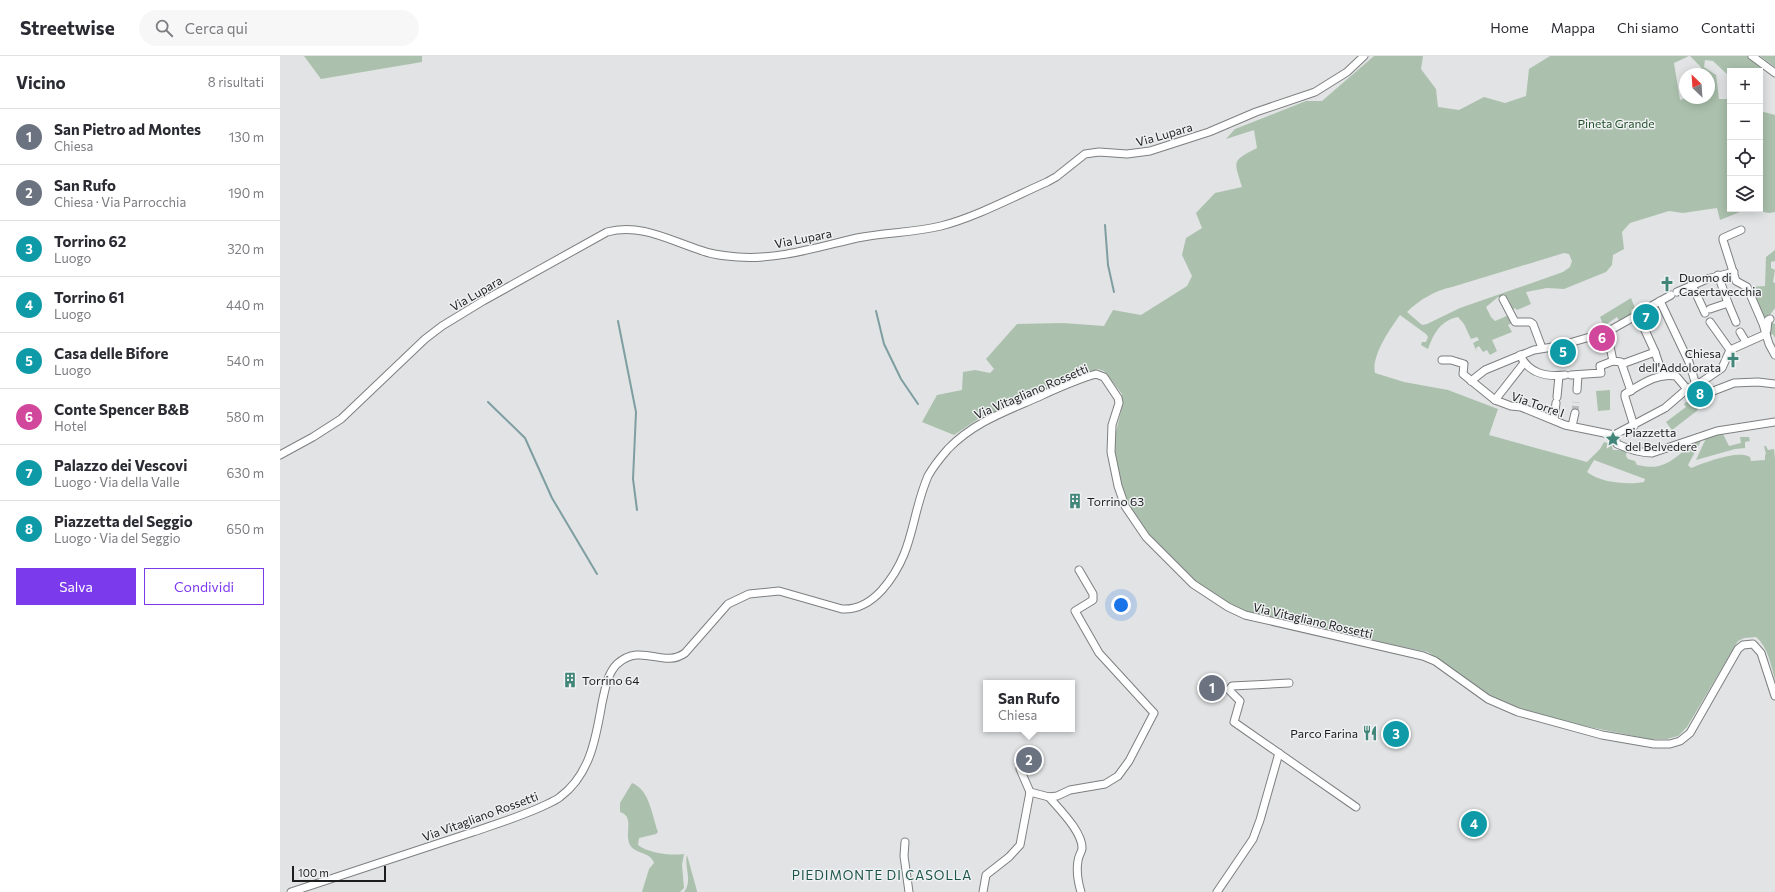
<!DOCTYPE html>
<html lang="it">
<head>
<meta charset="utf-8">
<style>
  :root { --surface:#fff; --page:#f7f7f7; --text:#2b2b33; --muted:#7c7c81; --line:#e1e1e2; --accent:#7c3aed }
  body { margin:0; font-family:Commissioner,sans-serif; background:var(--page); color:var(--text) }
  .controls { position:absolute; right:12px; top:12px; display:grid; overflow:hidden; border-radius:0px; box-shadow:0 2px 10px #0003 }
  .controls button { width:36px; height:36px; display:grid; place-items:center; padding:0; border:0; border-bottom:1px solid var(--line); background:var(--surface); color:var(--text); font:20px sans-serif }
  .compass { position:absolute; left:1399px; top:12px; width:36px; height:36px; border-radius:50%; background:var(--surface); box-shadow:0 2px 10px #0003; rotate:335deg }
  .scale { position:absolute; left:12px; bottom:10px; width:94px; box-sizing:border-box; padding-left:4px; border:2px solid #1c1d1e; border-top:0; font-size:11px; line-height:14px; white-space:nowrap; color:#1c1d1e; -webkit-text-stroke:3px #eef0f1; paint-order:stroke }
  .you { position:absolute; left:841px; top:549px; width:14px; height:14px; margin:-10px; border:3px solid #fff; border-radius:50%; background:#1a73e8; box-shadow:0 0 0 6px #1a73e833 }
  .badge { display:grid; place-items:center; width:26px; height:26px; border-radius:50%; background:var(--accent); color:#fff; font-size:13px; font-weight:700 }
  .pin { position:absolute; translate:-50% -50%; border:2px solid #fff; box-shadow:0 1px 4px #0006 }
  .popup { position:absolute; left:703px; top:624px; width:92px; height:52px; box-sizing:border-box; display:grid; place-content:center; border-radius:0px; background:var(--surface); filter:drop-shadow(0 1px 3px #0005); font-size:13px; white-space:nowrap; color:var(--muted) }
  .popup b { font-size:15px; color:var(--text) }
  .popup::after { content:''; position:absolute; left:50%; top:100%; margin-left:-8px; border:8px solid transparent; border-top-color:var(--surface) }
  .list { margin:0; padding:0; list-style:none }
  h2 { display:flex; justify-content:space-between; align-items:center; height:52px; margin:0; padding:0 16px; font-size:17px }
  h2 small { font-size:13px; font-weight:400; color:var(--muted) }
  .list li { display:grid; grid-template-columns:26px 1fr auto; gap:12px; align-items:center; box-sizing:border-box; height:56px; padding:0 16px; border-top:1px solid var(--line) }
  .list b { display:block; font-size:15px; white-space:nowrap }
  .list p { margin:0; font-size:13px; white-space:nowrap; color:var(--muted) }
  .list em { font-size:13px; font-style:normal; color:var(--muted) }
  .actions { display:flex; gap:8px; padding:12px 16px }
  .actions a { flex:1; padding:9px 0; border:1px solid var(--accent); border-radius:0px; text-align:center; font-size:14px; color:var(--accent) }
  .actions .main { background:var(--accent); color:#fff }
  .icon { flex:none; width:22px; height:22px; fill:none; stroke:currentColor; stroke-width:2; stroke-linecap:round; stroke-linejoin:round }
  .map { position:relative; flex:none; width:1495px; height:836px; overflow:hidden }
  header { display:flex; align-items:center; gap:24px; box-sizing:border-box; height:56px; padding:0 20px; background:var(--surface); border-bottom:1px solid var(--line) }
  header strong { font-size:19px }
  nav { display:flex; gap:22px; margin-inline-start:auto; font-size:14px }
  .search { width:280px; height:36px; background:var(--page); display:flex; align-items:center; gap:10px; box-sizing:border-box; padding:0 14px; border-radius:22px; color:var(--muted); font-size:15px }
  main { display:flex }
  aside { flex:1; background:var(--surface) }
  .map>svg:first-child { display:block }
  .green { fill:#abc1ad; fill-rule:evenodd }
  .lines { fill:none; stroke-linecap:round; stroke-linejoin:round }
  .stream { stroke:#7f9ea2; stroke-width:2 }
  .minor-tunnel { stroke:#babbbc; stroke-width:7; stroke-dasharray:7 3.5; stroke-linecap:butt }
  .minor-casing { stroke:#7d7f80; stroke-width:9 }
  .minor { stroke:#fff; stroke-width:7 }
  .labels { text-anchor:middle; dominant-baseline:central; stroke-width:3; stroke-linejoin:round; paint-order:stroke }
  .park-label { font-size:12px; fill:#27512e; stroke:#eef0f1 }
  .street-label { font-size:12px; fill:#1c1d1e; stroke:#eef0f1 }
  .poi-label { font-size:12px; fill:#1c1d1e; stroke:#eef0f1; text-anchor:start }
  .neighbourhood-label { font-size:13px; letter-spacing:1px; fill:#1d554b; stroke:#eef0f1 }
</style>
</head>
<body>
<header>
<strong>Streetwise</strong>
<div class="search"><svg class="icon" aria-label="search" viewBox="0 0 24 24"><circle cx="10" cy="10" r="6"/><path d="M15 15l6 6"/></svg>Cerca qui</div>
<nav><a>Home</a><a>Mappa</a><a>Chi siamo</a><a>Contatti</a></nav>
</header>
<main>
<aside>
<h2>Vicino<small>8 risultati</small></h2>
<ul class="list">
<li><span class="badge" style="background:#6b7280">1</span><div><b>San Pietro ad Montes</b><p>Chiesa</p></div><em>130 m</em></li>
<li><span class="badge" style="background:#6b7280">2</span><div><b>San Rufo</b><p>Chiesa · Via Parrocchia</p></div><em>190 m</em></li>
<li><span class="badge" style="background:#0f9aa8">3</span><div><b>Torrino 62</b><p>Luogo</p></div><em>320 m</em></li>
<li><span class="badge" style="background:#0f9aa8">4</span><div><b>Torrino 61</b><p>Luogo</p></div><em>440 m</em></li>
<li><span class="badge" style="background:#0f9aa8">5</span><div><b>Casa delle Bifore</b><p>Luogo</p></div><em>540 m</em></li>
<li><span class="badge" style="background:#d1479c">6</span><div><b>Conte Spencer B&amp;B</b><p>Hotel</p></div><em>580 m</em></li>
<li><span class="badge" style="background:#0f9aa8">7</span><div><b>Palazzo dei Vescovi</b><p>Luogo · Via della Valle</p></div><em>630 m</em></li>
<li><span class="badge" style="background:#0f9aa8">8</span><div><b>Piazzetta del Seggio</b><p>Luogo · Via del Seggio</p></div><em>650 m</em></li>
</ul>
<div class="actions"><a class="main">Salva</a><a>Condividi</a></div>
</aside>
<div class="map">
<svg width="1495" height="836" viewBox="0 0 1495 836">
  <rect width="100%" height="100%" fill="#e1e3e4"/>
  <g class="green">
    <path d="M 24,0 L 142,0 L 142,6 L 41,23 Z"/>
    <path d="M 1094,0 L 1143,0 L 1141,13 L 1156,33 L 1158,51 L 1179,54 L 1204,41 L 1225,47 L 1246,40 L 1249,13 L 1270,0 L 1409,0 L 1394,7 L 1400,44 L 1406,42 L 1429,42 L 1429,18 L 1424,18 L 1420,10 L 1410,0 L 1469,0 L 1480,10 L 1479,15 L 1450,15 L 1450,21 L 1433,5 L 1425,4 L 1424,11 L 1436,19 L 1439,43 L 1450,43 L 1450,153 L 1480,153 L 1480,55 L 1495,59 L 1495,156 L 1489,157 L 1467,153 L 1440,164 L 1437,152 L 1403,157 L 1389,155 L 1350,167 L 1342,176 L 1344,193 L 1333,199 L 1332,209 L 1326,216 L 1284,233 L 1267,232 L 1246,236 L 1251,248 L 1237,254 L 1235,252 L 1231,255 L 1227,247 L 1230,246 L 1226,240 L 1218,241 L 1206,251 L 1211,261 L 1215,265 L 1229,259 L 1233,266 L 1228,269 L 1232,276 L 1212,284 L 1217,295 L 1210,299 L 1207,294 L 1203,296 L 1199,290 L 1196,292 L 1197,296 L 1193,287 L 1199,284 L 1197,281 L 1191,283 L 1184,268 L 1178,261 C 1160,265 1154,277 1148,293 L 1141,289 L 1142,286 L 1146,286 L 1148,281 L 1146,278 L 1120,259 C 1110,273 1091,300 1095,317 L 1124,326 L 1168,334 L 1218,353 L 1209,379 L 1307,406 L 1320,393 L 1324,386 L 1331,388 L 1333,394 L 1347,394 L 1346,400 L 1348,403 L 1355,405 L 1357,409 C 1364,410 1371,412 1379,410 C 1393,407 1406,392 1417,383 L 1422,383 L 1408,409 L 1411,412 C 1427,406 1457,394 1470,401 L 1471,405 L 1485,404 L 1485,399 L 1486,398 L 1484,390 L 1486,390 L 1488,394 L 1494,393 L 1495,403 L 1495,624 C 1491,609 1488,591 1476,581 L 1464,582 L 1458,585 L 1407,671 L 1398,680 L 1387,683 L 1368,683 L 1290,667 L 1249,656 L 1208,639 L 1148,596 L 992,564 L 972,559 L 952,550 L 919,529 L 895,506 L 868,478 L 857,463 L 849,450 L 842,429 L 834,401 L 835,380 L 842,351 L 842,338 L 824,315 L 818,313 L 701,361 L 674,379 L 642,366 L 657,339 L 682,334 L 683,316 L 695,314 L 710,317 L 714,313 L 706,303 L 737,268 L 783,267 L 824,270 L 833,254 L 861,259 L 907,230 L 912,220 L 902,199 L 906,182 L 922,172 L 916,157 L 935,137 L 962,131 C 954,105 951,105 977,92 L 974,74 L 946,83 L 955,73 L 1026,45 L 1042,45 ZM 1284,197 L 1289,198 L 1292,205 L 1290,211 L 1283,216 L 1180,252 L 1147,268 L 1142,269 L 1127,256 C 1139,244 1156,234 1172,231 ZM 1314,404 L 1365,423 L 1364,426 C 1348,429 1321,427 1307,416 Z"/>
    <path d="M 1480,0 L 1495,0 L 1495,11 Z"/>
    <path d="M 1495,194 L 1495,205 L 1491,206 L 1491,212 L 1495,214 L 1493,226 L 1495,227 L 1495,252 L 1489,260 L 1489,265 L 1495,268 L 1495,282 L 1493,278 L 1489,280 L 1469,231 L 1485,230 L 1486,201 Z"/>
    <path d="M 1351,242 L 1355,252 L 1351,254 L 1351,261 L 1340,266 L 1337,261 L 1324,270 L 1320,261 Z"/>
    <path d="M 1330,334 L 1330,354 L 1318,355 L 1316,335 Z"/>
    <path d="M 1410,343 L 1418,354 L 1392,374 L 1386,366 L 1406,351 L 1404,348 Z"/>
    <path d="M 1442,376 L 1449,390 L 1461,387 L 1460,381 L 1469,381 L 1470,385 L 1465,386 L 1465,392 L 1455,393 L 1416,404 L 1427,380 Z"/>
    <path d="M 352,727 C 370,734 372,760 378,776 L 376,778 L 359,782 L 358,789 C 368,797 391,800 404,798 L 402,809 L 404,832 L 400,836 L 362,836 L 369,813 L 374,807 C 371,796 355,798 350,789 C 344,777 355,761 340,756 L 340,747 Z"/>
    <path d="M 407,799 L 417,835 L 417,836 L 404,836 C 413,825 404,811 407,799 Z"/>
  </g>
  <g class="lines">
    <g class="stream">
      <path d="M 825,169 L 828,209 L 834,236"/>
      <path d="M 596,255 L 604,288 L 621,323 L 638,348"/>
      <path d="M 338,265 L 356,356 L 353,423 L 357,454"/>
      <path d="M 208,346 L 245,382 L 272,442 L 317,518"/>
    </g>
    <path class="minor-tunnel" d="M 1295,357 L 1296,346"/>
    <g class="minor-casing">
      <g id="minor">
        <path d="M 1472,0 L 1495,17"/>
        <path d="M 1461,174 L 1443,182 L 1443,184 L 1456,225 L 1467,231 L 1483,268 L 1489,288 L 1495,299"/>
        <path d="M 1438,219 L 1448,247 L 1456,266"/>
        <path d="M 1412,229 L 1425,257"/>
        <path d="M 1397,236 L 1427,223 L 1454,216"/>
        <path d="M 1223,243 L 1235,266 L 1250,266 L 1253,268 L 1262,292"/>
        <path d="M 1380,245 L 1409,306 L 1416,329"/>
        <path d="M 1366,253 L 1391,239"/>
        <path d="M 1430,253 L 1448,247"/>
        <path d="M 1358,259 L 1375,296 L 1383,320"/>
        <path d="M 1430,266 L 1450,294"/>
        <path d="M 1487,274 L 1488,264 L 1490,263"/>
        <path d="M 1327,276 L 1333,305 L 1341,306 L 1351,335"/>
        <path d="M 1460,276 L 1466,286"/>
        <path d="M 1240,299 C 1249,318 1266,321 1285,319"/>
        <path d="M 1162,304 L 1171,304 L 1184,308 L 1183,318 L 1215,344 L 1231,350 L 1241,351 L 1285,369 L 1334,379 L 1385,352 L 1407,333 L 1420,327 L 1442,312 L 1450,294 L 1486,278"/>
        <path d="M 1342,308 L 1375,296"/>
        <path d="M 1291,319 L 1321,317 L 1320,310 L 1333,305"/>
        <path d="M 1191,325 L 1205,314 L 1234,302 L 1254,294 L 1279,290 L 1327,276 L 1359,258"/>
        <path d="M 1414,330 L 1419,338 L 1423,339 L 1454,327 L 1478,326 L 1495,328"/>
        <path d="M 1297,334 L 1298,319"/>
        <path d="M 1277,341 L 1279,320"/>
        <path d="M 1215,344 L 1244,307"/>
        <path d="M 1274,363 L 1276,347"/>
        <path d="M 1292,370 L 1295,357"/>
        <path d="M 1354,370 L 1345,341 L 1345,338 C 1362,328 1376,317 1396,320 L 1407,333"/>
        <path d="M 1334,379 L 1337,388 C 1348,393 1360,397 1372,397 L 1437,375 L 1495,366"/>
        <path d="M 0,399 L 33,381 L 61,363 L 145,283 L 162,270 L 203,245 L 327,176 C 360,167 389,184 420,194 C 432,199 445,200 458,201 C 498,204 538,191 577,182 C 605,176 633,177 661,170 C 696,161 733,141 767,126 L 776,121 L 805,98 L 819,96 L 847,98 L 870,95 L 929,76 L 976,56 L 1035,36 L 1067,16 L 1084,0"/>
        <path d="M 1009,627 L 952,630 L 949,634 L 960,645 L 954,666 L 1076,751"/>
        <path d="M 740,713 L 750,736"/>
        <path d="M 750,736 L 769,741 L 777,740 L 790,734 L 825,728 L 838,720 L 849,705 L 874,657 L 819,597 L 795,555 L 813,544 L 813,538 L 799,514"/>
        <path d="M 769,741 C 779,753 803,776 802,793 C 801,797 798,801 798,805 C 796,816 798,826 801,836"/>
        <path d="M 625,786 L 624,800 L 629,836"/>
        <path d="M 11,836 C 72,816 132,796 193,776 C 216,768 239,761 261,751 C 267,748 275,745 280,741 C 310,719 316,682 322,647 C 325,634 327,618 337,608 C 362,586 383,613 405,597 L 448,548 L 469,538 L 499,535 L 562,553 C 578,554 591,546 602,534 C 635,496 630,462 648,420 C 653,411 661,401 668,393 C 693,367 724,356 756,342 C 776,333 795,324 816,318 L 824,321 L 838,342 L 839,347 L 832,369 L 831,396 L 838,430 L 845,450 L 866,481 L 913,528 L 948,551 L 965,559 L 1143,600 L 1155,605 L 1208,643 L 1238,656 L 1322,679 L 1374,688 L 1390,688 L 1400,685 L 1410,677 L 1458,593 L 1463,589 L 1473,588 L 1481,597 L 1495,640"/>
        <path d="M 703,836 L 706,819 L 729,801 L 740,789 L 750,736"/>
        <path d="M 937,836 L 973,783 L 980,764 L 999,697"/>
      </g>
    </g>
    <use href="#minor" class="minor"/>
  </g>
  <defs>
    <g id="church-bare" transform="scale(1.2)"><path d="M-1.2-6h2.4v3.5h3.3v2.4h-3.3V6h-2.4V-.1h-3.3v-2.4h3.3Z" fill="#42867a" stroke="#eef0f1" stroke-width="2.5" paint-order="stroke"/></g>
    <g id="sight-bare" transform="scale(1.2)"><path d="M0-6L1.8-2.2L6-1.7L2.9 1.2L3.7 5.4L0 3.3L-3.7 5.4L-2.9 1.2L-6-1.7L-1.8-2.2Z" fill="#42867a" stroke="#eef0f1" stroke-width="2.5" paint-order="stroke"/></g>
    <g id="building-bare" transform="scale(1.2)"><path d="M-4-6H4V6H1V3H-1V6H-4ZM-2.5-4.3h1.7v1.8h-1.7ZM.8-4.3h1.7v1.8H.8ZM-2.5-1h1.7V.8h-1.7ZM.8-1h1.7V.8H.8Z" fill="#42867a" stroke="#eef0f1" stroke-width="2.5" paint-order="stroke"/></g>
    <g id="restaurant-bare" transform="scale(1.2)"><path d="M-5-6h1v4h1v-4h1v4h1v-4h1v5L-1.5 .5V6h-2V.5L-5-1ZM5-6V6H3V1.5H1.5Q1.5-4 5-6Z" fill="#42867a" stroke="#eef0f1" stroke-width="2.5" paint-order="stroke"/></g>
  </defs>
  <g fill-rule="evenodd">
    <use href="#church-bare" x="1387" y="228"/>
    <use href="#church-bare" x="1453" y="304"/>
    <use href="#sight-bare" x="1333" y="383"/>
    <use href="#building-bare" x="795" y="445"/>
    <use href="#building-bare" x="290" y="624"/>
    <use href="#restaurant-bare" x="1090" y="677"/>
  </g>
  <g class="labels">
    <g class="park-label">
      <text x="1336" y="67">Pineta Grande</text>
    </g>
    <g class="street-label">
      <text transform="translate(884 78) rotate(-16)">Via Lupara</text>
      <text transform="translate(523 182) rotate(-11)">Via Lupara</text>
      <text transform="translate(196 237) rotate(-30)">Via Lupara</text>
      <text transform="translate(751 335) rotate(-23)">Via Vitagliano Rossetti</text>
      <text transform="translate(1258 348) rotate(19)">Via Torre I</text>
      <text transform="translate(1033 564) rotate(13)">Via Vitagliano Rossetti</text>
      <text transform="translate(200 760) rotate(-20)">Via Vitagliano Rossetti</text>
    </g>
    <g class="poi-label">
      <text x="1399" y="221">Duomo di<tspan x="1399" dy="14">Casertavecchia</tspan></text>
      <text x="1441" y="297" text-anchor="end">Chiesa<tspan x="1441" dy="14">dell'Addolorata</tspan></text>
      <text x="1345" y="376">Piazzetta<tspan x="1345" dy="14">del Belvedere</tspan></text>
      <text x="807" y="445">Torrino 63</text>
      <text x="302" y="624">Torrino 64</text>
      <text x="1078" y="677" text-anchor="end">Parco Farina</text>
    </g>
    <g class="neighbourhood-label">
      <text x="602" y="819">PIEDIMONTE DI CASOLLA</text>
    </g>
  </g>
</svg>
<div class="controls">
<button>+</button>
<button>−</button>
<button><svg class="icon" aria-label="locate" viewBox="0 0 24 24"><circle cx="12" cy="12" r="6"/><path d="M12 2v4M12 18v4M2 12h4M18 12h4"/></svg></button>
<button><svg class="icon" aria-label="layers" viewBox="0 0 24 24"><path d="M12 4l9 5-9 5-9-5zM3 14l9 5 9-5"/></svg></button>
</div>
<svg class="compass" viewBox="-18 -18 36 36"><path d="M0-13l5 13h-10z" fill="#e53935"/><path d="M0 13l5-13h-10z" fill="#7c7c81"/></svg>
<div class="scale">100 m</div>
<div class="you"></div>
<div class="pin badge" style="left:932px;top:632px;background:#6b7280">1</div>
<div class="pin badge" style="left:749px;top:704px;background:#6b7280">2</div>
<div class="popup"><b>San Rufo</b>Chiesa</div>
<div class="pin badge" style="left:1116px;top:678px;background:#0f9aa8">3</div>
<div class="pin badge" style="left:1194px;top:768px;background:#0f9aa8">4</div>
<div class="pin badge" style="left:1283px;top:296px;background:#0f9aa8">5</div>
<div class="pin badge" style="left:1322px;top:282px;background:#d1479c">6</div>
<div class="pin badge" style="left:1366px;top:261px;background:#0f9aa8">7</div>
<div class="pin badge" style="left:1420px;top:338px;background:#0f9aa8">8</div>
</div>
</main>
</body>
</html>
